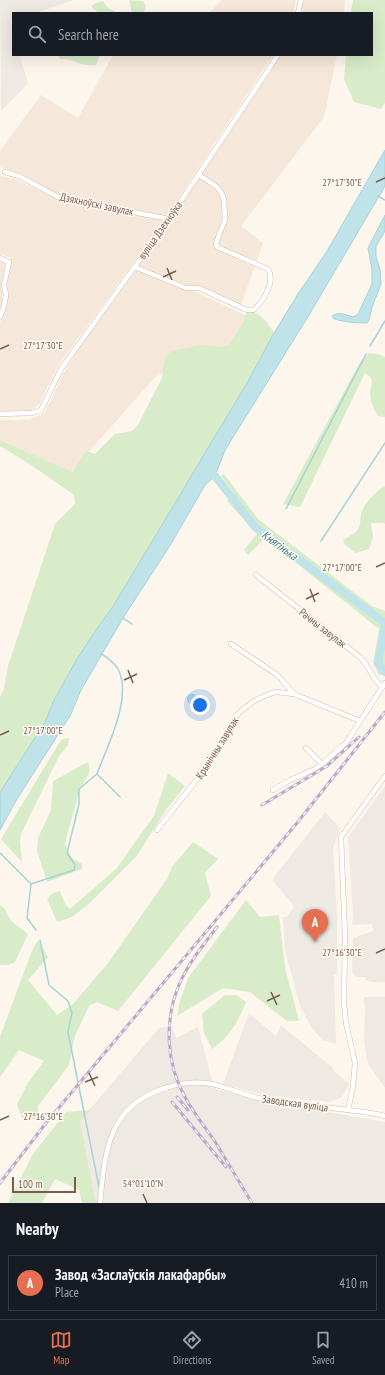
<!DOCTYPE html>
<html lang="en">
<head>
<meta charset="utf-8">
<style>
  :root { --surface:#171b24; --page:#242831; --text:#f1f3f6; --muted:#9ea1a6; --line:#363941; --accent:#e76f51 }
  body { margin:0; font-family:"PT Sans Narrow",sans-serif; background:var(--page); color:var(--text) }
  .scale { position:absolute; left:12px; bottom:10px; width:64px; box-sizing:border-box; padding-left:4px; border:2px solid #7a5c4d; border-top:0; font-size:11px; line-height:14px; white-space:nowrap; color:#7a5c4d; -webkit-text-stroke:3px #fffaf3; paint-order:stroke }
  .you { position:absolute; left:200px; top:705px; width:14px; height:14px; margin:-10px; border:3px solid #fff; border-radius:50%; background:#1a73e8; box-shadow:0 0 0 6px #1a73e833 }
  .badge { display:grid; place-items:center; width:26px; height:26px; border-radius:50%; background:var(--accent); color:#fff; font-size:13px; font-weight:700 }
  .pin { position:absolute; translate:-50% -33px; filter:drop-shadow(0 1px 2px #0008) }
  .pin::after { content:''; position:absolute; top:21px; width:14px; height:12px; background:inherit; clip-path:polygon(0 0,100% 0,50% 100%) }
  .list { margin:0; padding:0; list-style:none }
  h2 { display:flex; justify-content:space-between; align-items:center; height:52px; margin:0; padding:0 16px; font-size:17px }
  h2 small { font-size:13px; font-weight:400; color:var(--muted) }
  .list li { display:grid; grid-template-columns:26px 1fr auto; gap:12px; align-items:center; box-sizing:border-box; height:56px; margin:0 8px 8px; padding:0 8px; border:1px solid var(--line); border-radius:0px }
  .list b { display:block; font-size:15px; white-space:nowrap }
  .list p { margin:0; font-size:13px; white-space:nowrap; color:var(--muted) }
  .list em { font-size:13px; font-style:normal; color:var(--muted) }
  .icon { flex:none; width:22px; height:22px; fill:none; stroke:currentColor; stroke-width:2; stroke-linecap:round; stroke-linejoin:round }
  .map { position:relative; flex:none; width:385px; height:1203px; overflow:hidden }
  .search { position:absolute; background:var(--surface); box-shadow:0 4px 16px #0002; left:12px; right:12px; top:12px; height:44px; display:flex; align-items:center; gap:10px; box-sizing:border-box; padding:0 14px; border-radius:0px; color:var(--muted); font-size:15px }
  .sheet { height:116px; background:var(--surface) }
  nav { display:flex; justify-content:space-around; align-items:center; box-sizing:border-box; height:56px; border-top:1px solid var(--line); background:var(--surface); font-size:11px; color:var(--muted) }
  nav a { display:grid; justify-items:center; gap:2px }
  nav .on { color:var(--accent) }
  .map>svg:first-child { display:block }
  .residential { fill:#f5e8da }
  .industrial { fill:#efe9e4 }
  .green { fill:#d8ecc9 }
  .water { fill:#bfe3e8; stroke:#a5d3da }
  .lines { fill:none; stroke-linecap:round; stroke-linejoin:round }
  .stream { stroke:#a5d3da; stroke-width:1.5 }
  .river { stroke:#bfe3e8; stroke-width:8 }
  .street-casing { stroke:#d1beb0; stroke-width:5.5 }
  .street { stroke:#fff; stroke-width:4.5 }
  .rail-casing { stroke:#b9a8c9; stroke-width:3 }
  .rail { stroke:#fffaf3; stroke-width:1.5; stroke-dasharray:4.5; stroke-linecap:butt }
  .ticks { fill:none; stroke:#7a5c4d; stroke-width:1.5 }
  .labels { text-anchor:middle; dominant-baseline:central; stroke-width:3; stroke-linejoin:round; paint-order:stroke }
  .street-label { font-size:11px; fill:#7a5c4d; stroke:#fffaf3 }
  .water-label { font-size:12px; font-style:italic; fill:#437c86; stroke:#fffaf3 }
  .ticks-label { font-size:10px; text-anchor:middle; fill:#7a5c4d; stroke:#fffaf3; stroke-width:3; stroke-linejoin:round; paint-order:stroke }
</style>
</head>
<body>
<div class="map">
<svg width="385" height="1203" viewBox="0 0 385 1203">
  <rect width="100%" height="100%" fill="#fdf6ec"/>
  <g class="residential">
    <path d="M 222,0 L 296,0 L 293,13 L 209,13 Z"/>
    <path d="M 303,0 L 345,0 L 344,13 L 300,13 Z"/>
    <path d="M 113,55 L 273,55 L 167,216 L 60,196 L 24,175 L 0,167 L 0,151 L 41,95 L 78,118 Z"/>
    <path d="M 280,55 L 337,55 L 324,117 L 241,226 L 263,243 L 241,305 L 193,287 L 186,286 L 137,266 Z"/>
    <path d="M 0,176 L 15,179 L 59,200 L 165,219 L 58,366 L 39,404 L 30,411 L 0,411 L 0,323 L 8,296 L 7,286 L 11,258 L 0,254 Z"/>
    <path d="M 0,261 L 5,262 L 2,303 L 0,308 Z"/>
    <path d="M 137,269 L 188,291 L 194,291 L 262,323 L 252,348 L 157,375 L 71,472 L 0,440 L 0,420 L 28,420 L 45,413 L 63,374 L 74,356 L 86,337 Z"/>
  </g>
  <g class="industrial">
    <path d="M 0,0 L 74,0 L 36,13 L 13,13 L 13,21 L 11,22 L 13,29 L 13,55 L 20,55 L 28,84 L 1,111 Z"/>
    <path d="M 385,786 L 385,982 L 372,982 L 366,980 L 365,977 L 357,977 L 354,975 L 352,971 L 353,939 L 354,938 L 373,931 L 372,924 L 352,925 L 353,914 L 348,837 Z"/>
    <path d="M 325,812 L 340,828 L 333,848 L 337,915 L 337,975 L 334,975 L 336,1044 L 323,1040 L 312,1028 L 300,1006 L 285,950 L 283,917 L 287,917 L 294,906 L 272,880 Z"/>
    <path d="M 364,997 L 385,997 L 385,1088 L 369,1065 L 366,1055 L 364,1038 L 365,1012 L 365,1006 L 364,1006 Z"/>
    <path d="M 249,1013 L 276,1036 L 281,1025 L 334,1069 L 333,1070 L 349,1084 L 342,1097 L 330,1102 L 263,1095 L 223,1084 Z"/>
    <path d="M 164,1027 L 172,1027 L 176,1038 L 198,1027 L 211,1077 L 216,1089 L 265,1101 L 385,1122 L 385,1203 L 96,1203 L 80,1121 L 158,1029 Z"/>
  </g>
  <g class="green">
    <path d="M 129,0 L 143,1 L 146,6 L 143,13 L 133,13 L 131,10 Z"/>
    <path d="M 353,0 L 385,0 L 385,103 L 381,109 L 354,102 L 344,79 L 346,55 L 372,55 L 372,13 L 351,13 Z"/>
    <path d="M 103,1 L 108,8 L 117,13 C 106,13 98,16 91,6 L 96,3 Z"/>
    <path d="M 58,55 L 100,55 L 96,65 C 83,68 73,58 60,59 Z"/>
    <path d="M 247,310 C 258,311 269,323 274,333 L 246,385 L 112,608 L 96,630 L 77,659 L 53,702 L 45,722 L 0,793 L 0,697 L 4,689 L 8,666 L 55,524 L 75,504 L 74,495 L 34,467 L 0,446 L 0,440 L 72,472 L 86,451 L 95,454 L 115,434 L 132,431 L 138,425 L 162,378 L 165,357 L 171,351 L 202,345 L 222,347 L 229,345 L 244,321 Z"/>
    <path d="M 369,353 L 378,354 L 385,357 L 385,417 L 378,416 C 374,410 371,403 370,395 C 370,385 376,379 365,373 L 300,507 L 283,504 L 359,364 Z"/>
    <path d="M 224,474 L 258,519 L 372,606 L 385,611 L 385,671 L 379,676 L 373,663 L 379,629 L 265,538 L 248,555 L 244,550 L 257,534 L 227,501 L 233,492 L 221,476 Z"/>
    <path d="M 385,486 L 385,524 L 384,523 L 371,523 L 373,537 L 369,549 L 356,553 L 345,545 L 343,540 C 348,537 355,534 358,529 C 361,525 360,519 361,514 C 364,503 375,492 385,486 Z"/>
    <path d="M 69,738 L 68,745 L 59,756 L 21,834 L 20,841 L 22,862 L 1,839 L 58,745 L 62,739 Z"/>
    <path d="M 88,762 L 90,771 L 81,787 L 71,820 L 65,844 L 72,858 L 82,864 L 82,869 L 47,882 L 37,851 L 38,838 L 51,810 L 53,781 Z"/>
    <path d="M 168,773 L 185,786 L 166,810 L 136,857 L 90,903 L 72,917 L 57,922 L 47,899 L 53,893 L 60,891 L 65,904 L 70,909 L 116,869 L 154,816 Z"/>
    <path d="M 193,842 L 218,859 L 205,873 L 211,896 L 118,1011 L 97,1002 L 89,1006 L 75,1036 L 69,1065 L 38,1106 L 39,1119 L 22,1118 L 17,1104 L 28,1083 L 44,1061 L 19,1050 L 0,1077 L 0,1037 L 31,953 L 38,940 L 48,957 L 28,980 L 57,1015 L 73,1004 L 108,963 L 167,879 L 172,867 Z"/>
    <path d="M 246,900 L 260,917 L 279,915 L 285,968 L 299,1021 L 287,1021 L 250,992 L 223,988 L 177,1016 L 180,1001 L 188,978 Z"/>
    <path d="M 0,905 L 4,908 L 11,921 L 28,934 L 15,962 L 8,965 L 0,965 Z"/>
    <path d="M 225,995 L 236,995 L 246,1002 C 239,1020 229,1038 212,1049 L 204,1033 L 202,1014 Z"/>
    <path d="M 90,1110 L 80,1121 L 96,1203 L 82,1203 L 79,1190 L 55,1179 L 42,1203 L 8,1203 L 33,1154 L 66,1112 Z"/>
  </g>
  <g class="water">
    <path d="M 385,150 L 385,186 L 306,320 L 225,450 L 215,476 L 205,485 L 171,544 L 123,618 L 81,690 L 70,716 L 17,799 L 0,830 L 0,793 L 6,783 L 45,722 L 53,702 L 77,659 L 96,630 L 112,608 L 180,495 L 203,456 L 246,385 L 274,333 L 298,294 L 327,251 Z"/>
    <path d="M 385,215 L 385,231 L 376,246 L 376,256 L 380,270 L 381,284 L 372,307 L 369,320 L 367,323 C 355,323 345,322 334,319 L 332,316 C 339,311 346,315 353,317 L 357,315 L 359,312 L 372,284 L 372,270 L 368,248 Z"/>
    <circle cx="192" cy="699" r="4.5"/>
  </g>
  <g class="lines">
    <g class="stream">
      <path d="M 378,196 L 385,200"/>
      <path d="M 370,346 L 385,321"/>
      <path d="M 286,509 L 366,354"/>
      <path d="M 321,541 L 385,443"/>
      <path d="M 123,618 L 132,624"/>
      <path d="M 102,654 C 107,658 115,663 118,669 C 133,698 107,746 97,774 L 120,797"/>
      <path d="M 0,853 L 31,884 L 27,918 L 36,930"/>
      <path d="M 31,884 L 74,870 L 75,865 L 67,853 L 79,804 L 79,789 L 97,774"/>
      <path d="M 40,940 L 49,985 L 68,1001 L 72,1013 L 68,1032 L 99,1187"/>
    </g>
    <g class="river">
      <path d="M 208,470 L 215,476 L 255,527 L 385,623"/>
      <path d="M 385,626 L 378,663 L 385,672"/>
    </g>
    <g class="street-casing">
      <g id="street">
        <path d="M 298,13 L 301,0"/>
        <path d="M 5,172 L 19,176 L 60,198 L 169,219"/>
        <path d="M 0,258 L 9,262 L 4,285 L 6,295 L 4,306 L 0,317"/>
        <path d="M 135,267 L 186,288 L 199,288 L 247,310 L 253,310 C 263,302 276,282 268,269 L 217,247 L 216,243 L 225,220 L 224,200 L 222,194 L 217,187 L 199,175"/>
        <path d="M 0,414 L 32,413 L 41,410 L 61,369 L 169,219 L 278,55"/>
        <path d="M 256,575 L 361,658 C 370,668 372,678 382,687"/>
        <path d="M 231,644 L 276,674 L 282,680 L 294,694 L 360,721"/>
        <path d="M 306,748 L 322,764 L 346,743 L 385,683"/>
        <path d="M 273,790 L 290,780 L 313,770 L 322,764"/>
        <path d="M 157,830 L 205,769 L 231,727 L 236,716 L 241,711 L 254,701 L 269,694 L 276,692 L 294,694"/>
        <path d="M 348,1110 L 353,1086 L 355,1063 L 346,1023 L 344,1003 L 345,934 L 341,837 L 385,776"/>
        <path d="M 100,1203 C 105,1153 107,1108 162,1089 C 176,1084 191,1081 206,1083 C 227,1086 247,1097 268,1100 C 292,1104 316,1106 340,1109 C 355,1111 371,1112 385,1116"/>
      </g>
    </g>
    <use href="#street" class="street"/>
    <g class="rail-casing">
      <g id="rail">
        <path d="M 262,805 L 327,766 L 359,737"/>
        <path d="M 217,927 C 204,944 187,965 179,985 C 164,1021 166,1063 185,1097 C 193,1112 204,1126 214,1140 C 227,1161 239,1182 252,1203"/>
        <path d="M 177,1097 L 188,1110"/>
        <path d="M 172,1102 L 226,1167"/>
        <path d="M 0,1183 L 46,1123 L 297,823 L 385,712"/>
      </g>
    </g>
    <use href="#rail" class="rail"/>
  </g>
  <path class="ticks" d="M 376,182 L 385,178M 167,268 L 172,280M 163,277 L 176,271M 0,349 L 9,345M 376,567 L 385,563M 310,589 L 315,602M 306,599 L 319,593M 128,670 L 133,683M 124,680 L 137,674M 0,735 L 9,731M 376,953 L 385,949M 271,992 L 277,1005M 267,1001 L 280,995M 89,1073 L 95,1086M 85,1082 L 98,1077M 0,1120 L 9,1116M 143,1194 L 147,1203"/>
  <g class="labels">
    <g class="street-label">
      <text transform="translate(97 204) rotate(12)">Дзяхноўскі завулак</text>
      <text transform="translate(160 230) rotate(-55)">вуліца Дзехноўка</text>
      <text transform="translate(323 628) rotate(38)">Рачны завулак</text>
      <text transform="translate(217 748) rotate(-58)">Крынічны завулак</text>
      <text transform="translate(295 1103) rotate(8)">Заводская вуліца</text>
    </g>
    <g class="water-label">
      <text transform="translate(280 545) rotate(36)">Княгінька</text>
    </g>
  </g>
  <g class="ticks-label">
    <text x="342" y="186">27°17'30"E</text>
    <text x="43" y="349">27°17'30"E</text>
    <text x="342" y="571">27°17'00"E</text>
    <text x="43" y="734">27°17'00"E</text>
    <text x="342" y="956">27°16'30"E</text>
    <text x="43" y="1120">27°16'30"E</text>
    <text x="143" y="1187">54°01'10"N</text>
  </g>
</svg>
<div class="scale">100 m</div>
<div class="you"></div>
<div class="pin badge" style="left:315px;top:942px">A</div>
<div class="search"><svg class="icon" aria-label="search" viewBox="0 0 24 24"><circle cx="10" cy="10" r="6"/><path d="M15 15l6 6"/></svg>Search here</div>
</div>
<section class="sheet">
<h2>Nearby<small></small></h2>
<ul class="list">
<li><span class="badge">A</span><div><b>Завод «Заслаўскія лакафарбы»</b><p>Place</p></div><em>410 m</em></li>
</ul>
</section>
<nav>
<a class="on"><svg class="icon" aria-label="map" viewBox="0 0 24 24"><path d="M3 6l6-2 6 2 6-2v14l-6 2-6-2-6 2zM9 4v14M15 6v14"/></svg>Map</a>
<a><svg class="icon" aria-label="directions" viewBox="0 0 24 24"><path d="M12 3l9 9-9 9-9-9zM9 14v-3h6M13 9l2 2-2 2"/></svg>Directions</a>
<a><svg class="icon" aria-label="saved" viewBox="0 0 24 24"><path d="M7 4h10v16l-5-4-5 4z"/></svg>Saved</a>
</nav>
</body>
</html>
